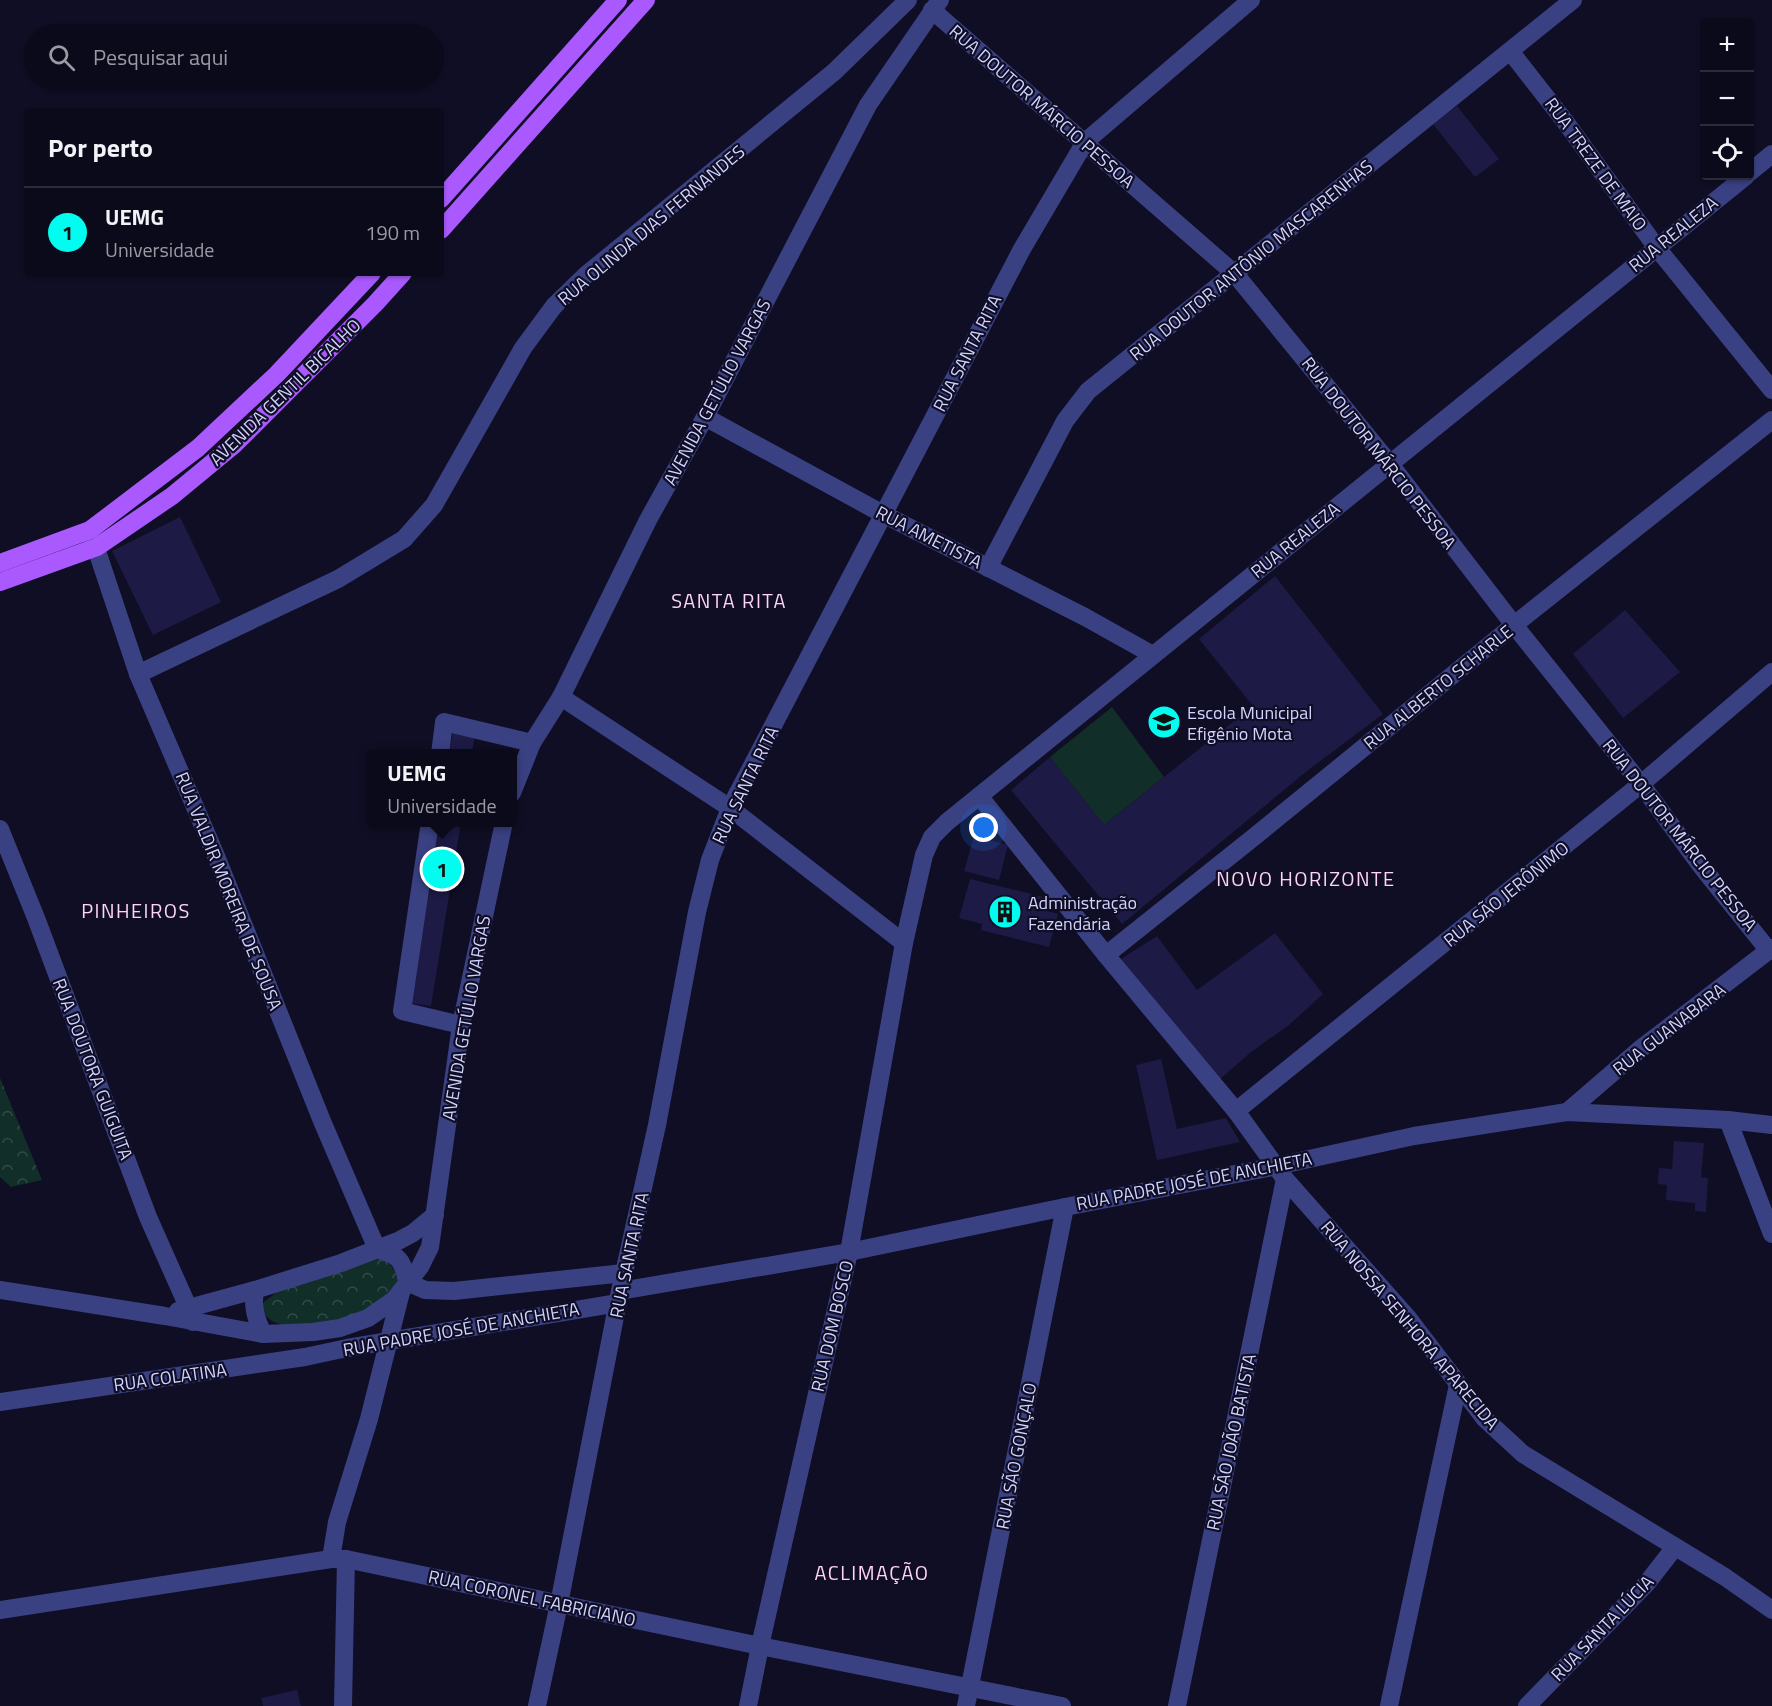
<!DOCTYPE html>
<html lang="pt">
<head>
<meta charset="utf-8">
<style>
  :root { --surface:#0b0a1b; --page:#191828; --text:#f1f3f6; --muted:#9a9aa3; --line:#2b2b3a; --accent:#01fcf0 }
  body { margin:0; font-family:"Titillium Web",sans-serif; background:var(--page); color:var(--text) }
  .controls { position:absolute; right:18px; top:18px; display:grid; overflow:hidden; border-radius:6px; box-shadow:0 2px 4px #0004 }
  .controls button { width:54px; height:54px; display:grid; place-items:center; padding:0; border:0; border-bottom:2px solid var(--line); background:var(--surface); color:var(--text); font:30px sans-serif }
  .you { position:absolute; left:984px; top:828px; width:21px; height:21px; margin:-15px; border:4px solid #fff; border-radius:50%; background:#1a73e8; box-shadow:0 0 0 9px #1a73e833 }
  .badge { display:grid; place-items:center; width:39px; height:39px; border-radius:50%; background:var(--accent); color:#111; font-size:20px; font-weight:700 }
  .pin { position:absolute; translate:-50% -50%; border:3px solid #fff; box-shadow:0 2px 6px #0006 }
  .popup { position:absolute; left:367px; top:749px; width:150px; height:78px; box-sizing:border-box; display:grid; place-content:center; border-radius:6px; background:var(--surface); filter:drop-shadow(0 2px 4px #0005); font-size:20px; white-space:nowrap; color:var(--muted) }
  .popup b { font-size:22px; color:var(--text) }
  .popup::after { content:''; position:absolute; left:50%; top:100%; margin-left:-12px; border:12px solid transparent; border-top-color:var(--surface) }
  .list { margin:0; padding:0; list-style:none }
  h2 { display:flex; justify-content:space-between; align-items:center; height:78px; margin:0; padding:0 24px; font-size:26px }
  h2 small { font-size:20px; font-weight:400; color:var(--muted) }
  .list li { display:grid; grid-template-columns:39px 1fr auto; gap:18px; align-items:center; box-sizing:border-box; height:90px; padding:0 24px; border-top:2px solid var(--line) }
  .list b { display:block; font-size:22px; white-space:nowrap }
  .list p { margin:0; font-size:20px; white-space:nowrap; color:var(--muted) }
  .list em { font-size:20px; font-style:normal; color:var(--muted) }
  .icon { flex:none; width:33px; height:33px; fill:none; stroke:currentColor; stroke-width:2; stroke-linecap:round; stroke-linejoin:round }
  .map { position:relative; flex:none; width:1772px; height:1706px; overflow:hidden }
  .search { position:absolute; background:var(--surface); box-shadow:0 2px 4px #0004; left:24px; top:24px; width:420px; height:66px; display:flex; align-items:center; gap:15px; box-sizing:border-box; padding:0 21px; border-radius:33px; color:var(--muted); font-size:22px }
  .panel { position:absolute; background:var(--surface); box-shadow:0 2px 4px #0004; left:24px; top:108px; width:420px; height:168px; border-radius:6px }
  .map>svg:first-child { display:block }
  .forest { fill:url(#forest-crowns) }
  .pitch { fill:#112e29 }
  .building { fill:#1d1a45 }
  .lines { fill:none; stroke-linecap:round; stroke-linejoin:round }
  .minor { stroke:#3a4183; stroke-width:18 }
  .major { stroke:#a959fe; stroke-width:18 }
  .labels { text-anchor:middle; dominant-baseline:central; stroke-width:4.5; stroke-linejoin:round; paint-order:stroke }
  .street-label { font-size:18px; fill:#d2d3ff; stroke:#0f0e24 }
  .poi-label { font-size:18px; fill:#d2d3ff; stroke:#0f0e24; text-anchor:start }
  .neighbourhood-label { font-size:20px; letter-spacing:1.5px; fill:#ffd4f5; stroke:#0f0e24 }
</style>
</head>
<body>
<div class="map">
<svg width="1772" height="1706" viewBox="0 0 1772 1706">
  <defs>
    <pattern id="forest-crowns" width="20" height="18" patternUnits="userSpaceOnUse" patternTransform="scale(1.5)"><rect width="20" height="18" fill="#112e29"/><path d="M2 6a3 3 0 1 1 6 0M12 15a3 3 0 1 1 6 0" fill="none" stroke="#334b49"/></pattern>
  </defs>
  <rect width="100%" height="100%" fill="#0f0e24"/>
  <g class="forest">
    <path d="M 0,1078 L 42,1180 L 11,1187 L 0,1177 Z"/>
    <path d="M 369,1259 L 384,1259 C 395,1268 399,1274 396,1288 C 388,1294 379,1303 370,1308 C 350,1319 295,1331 274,1322 C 268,1319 265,1314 262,1308 L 264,1302 L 277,1292 Z"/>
  </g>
  <path class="pitch" d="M 1112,707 L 1164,777 L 1104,825 L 1050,757 Z"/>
  <g class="building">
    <path d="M 1457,106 L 1499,159 L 1475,177 L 1433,124 Z"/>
    <path d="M 180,517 L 221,602 L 153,635 L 112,551 Z"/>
    <path d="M 1275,576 L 1383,714 L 1307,771 L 1122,924 L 1011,790 L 1050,757 L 1104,825 L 1253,706 L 1199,639 Z"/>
    <path d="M 1625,610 L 1680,672 L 1623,718 L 1573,654 Z"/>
    <path d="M 453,731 L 475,734 L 472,753 L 449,753 Z"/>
    <path d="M 438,822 L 461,822 L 431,1006 L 409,1003 Z"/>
    <path d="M 974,836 L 1008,845 L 999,880 L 964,871 Z"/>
    <path d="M 970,879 L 1043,897 L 1040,909 L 1058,914 L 1049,947 L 981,930 L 982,924 L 959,918 Z"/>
    <path d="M 1275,933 L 1323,994 L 1289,1025 L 1251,1052 L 1219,1080 L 1121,959 L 1157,936 L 1197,990 Z"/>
    <path d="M 1161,1059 L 1177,1129 L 1226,1118 L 1240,1142 L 1157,1160 L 1136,1065 Z"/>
    <path d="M 1674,1141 L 1704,1143 L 1701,1177 L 1708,1178 L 1706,1212 L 1695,1211 L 1695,1203 L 1666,1200 L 1667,1185 L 1658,1184 L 1659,1168 L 1672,1169 Z"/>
    <path d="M 297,1690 L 301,1706 L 263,1706 L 261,1698 Z"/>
  </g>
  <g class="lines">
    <g class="minor">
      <path d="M 932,10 L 1235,274 L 1390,464 L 1514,625 L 1641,784 L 1701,866 L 1769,951"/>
      <path d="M 1510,51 L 1564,120 L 1657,248 L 1772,390"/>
      <path d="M 1750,172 L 1772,154"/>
      <path d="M 705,417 L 883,514 L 1085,617 L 1153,655"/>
      <path d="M 90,530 L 138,674 L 216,856 L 322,1121 L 377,1249"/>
      <path d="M 988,568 L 1065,421 L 1088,391 L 1573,0"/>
      <path d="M 138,674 L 338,579 L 404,539 L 434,505 L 523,348 L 554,306 L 586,275 L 834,72 L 908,0"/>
      <path d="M 561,697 L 730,808 L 904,943"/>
      <path d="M 440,754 L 444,722 L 532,743"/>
      <path d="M 512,793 L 532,743 L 561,697 L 648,520 L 705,417 L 868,105 L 940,0"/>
      <path d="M 980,797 L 1106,955 L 1236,1111 L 1285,1179 L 1408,1318 L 1485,1419 L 1523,1454 L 1725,1577 L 1772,1610"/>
      <path d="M 430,822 L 402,1011 L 461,1025"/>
      <path d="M 0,829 L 36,918 L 148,1217 L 188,1307 L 193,1322"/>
      <path d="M 1106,955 L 1254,837 L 1514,625 L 1772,420"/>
      <path d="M 1236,1111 L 1641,784 L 1772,672"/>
      <path d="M 1567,1112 L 1639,1050 L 1772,948"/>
      <path d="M 1728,1120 L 1772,1234"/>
      <path d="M 377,1249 C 399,1255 403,1260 407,1282"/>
      <path d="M 407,1282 L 425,1290 L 454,1291 L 624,1273"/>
      <path d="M 0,1290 L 165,1316 L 263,1334 L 313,1332 L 340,1328 L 368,1318 L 394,1300 L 420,1267 L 430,1247 L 461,1025 L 504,822"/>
      <path d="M 255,1290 C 252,1306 256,1319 263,1334"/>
      <path d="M 620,1291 L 849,1252 L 1065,1207 L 1277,1166 L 1414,1136 L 1567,1112 L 1728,1120 L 1772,1125"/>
      <path d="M 178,1311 L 255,1290 L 341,1263 L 398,1241 L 413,1233 L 435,1215"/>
      <path d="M 0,1402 L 305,1357 L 347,1348 L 618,1303"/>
      <path d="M 331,1559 L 337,1522 L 369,1419 L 401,1292"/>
      <path d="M 0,1610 L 331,1559 L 346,1559 L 760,1646 L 1062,1706"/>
      <path d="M 343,1706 L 346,1559"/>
      <path d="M 537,1706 L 559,1604 L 620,1291 L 657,1125 L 697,912 L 710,860 L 730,808 L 1022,249 L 1085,142 L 1251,0"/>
      <path d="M 748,1706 L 760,1646 L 849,1252 L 904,943 L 924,855 L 932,837 L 947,822 L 1746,176"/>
      <path d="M 966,1706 L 1065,1207"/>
      <path d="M 1177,1706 L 1285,1179"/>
      <path d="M 1389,1706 L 1458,1385"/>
      <path d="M 1527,1706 L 1647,1583 L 1675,1547"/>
    </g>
    <g class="major">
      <path d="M 441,199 L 618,0"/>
      <path d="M 441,230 L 646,0"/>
      <path d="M 0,563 L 90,530 L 198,448 L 277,374 L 372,273"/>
      <path d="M 0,582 L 97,547 L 172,496 L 235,444 L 375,304 L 403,273"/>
    </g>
  </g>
  <defs>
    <g id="school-disc" transform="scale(1.725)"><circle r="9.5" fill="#01fcf0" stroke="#0f0e24"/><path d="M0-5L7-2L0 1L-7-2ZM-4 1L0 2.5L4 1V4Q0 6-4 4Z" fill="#111"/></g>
    <g id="building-disc" transform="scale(1.725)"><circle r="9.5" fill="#01fcf0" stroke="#0f0e24"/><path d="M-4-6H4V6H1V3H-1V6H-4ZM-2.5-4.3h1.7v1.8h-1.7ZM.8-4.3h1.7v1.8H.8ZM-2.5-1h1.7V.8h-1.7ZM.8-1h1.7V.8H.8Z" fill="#111"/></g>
  </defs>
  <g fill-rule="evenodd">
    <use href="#school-disc" x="1164" y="722"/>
    <use href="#building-disc" x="1005" y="912"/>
  </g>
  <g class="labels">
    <g class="street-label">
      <text transform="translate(1042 106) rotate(41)">RUA DOUTOR MÁRCIO PESSOA</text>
      <text transform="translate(1596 164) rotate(54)">RUA TREZE DE MAIO</text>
      <text transform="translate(651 225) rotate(-40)">RUA OLINDA DIAS FERNANDES</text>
      <text transform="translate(1673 234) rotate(-39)">RUA REALEZA</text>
      <text transform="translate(1251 260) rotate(-39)">RUA DOUTOR ANTÔNIO MASCARENHAS</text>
      <text transform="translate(967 353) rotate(-63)">RUA SANTA RITA</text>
      <text transform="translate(285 392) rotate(-44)">AVENIDA GENTIL BICALHO</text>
      <text transform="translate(717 392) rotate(-62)">AVENIDA GETÚLIO VARGAS</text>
      <text transform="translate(1379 453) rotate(52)">RUA DOUTOR MÁRCIO PESSOA</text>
      <text transform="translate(929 537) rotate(27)">RUA AMETISTA</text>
      <text transform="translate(1295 540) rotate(-39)">RUA REALEZA</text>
      <text transform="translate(1438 687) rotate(-39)">RUA ALBERTO SCHARLE</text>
      <text transform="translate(745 785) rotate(-64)">RUA SANTA RITA</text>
      <text transform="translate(1680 835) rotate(52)">RUA DOUTOR MÁRCIO PESSOA</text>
      <text transform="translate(229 891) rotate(68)">RUA VALDIR MOREIRA DE SOUSA</text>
      <text transform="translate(1506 894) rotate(-39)">RUA SÃO JERÔNIMO</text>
      <text transform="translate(466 1018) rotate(-80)">AVENIDA GETÚLIO VARGAS</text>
      <text transform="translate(1669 1029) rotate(-38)">RUA GUANABARA</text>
      <text transform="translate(93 1069) rotate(69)">RUA DOUTORA GUIGUITA</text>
      <text transform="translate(1194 1181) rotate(-11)">RUA PADRE JOSÉ DE ANCHIETA</text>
      <text transform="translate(629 1255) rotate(-78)">RUA SANTA RITA</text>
      <text transform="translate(1410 1325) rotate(50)">RUA NOSSA SENHORA APARECIDA</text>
      <text transform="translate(832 1326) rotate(-77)">RUA DOM BOSCO</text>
      <text transform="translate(461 1329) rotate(-10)">RUA PADRE JOSÉ DE ANCHIETA</text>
      <text transform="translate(170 1377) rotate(-8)">RUA COLATINA</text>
      <text transform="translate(1231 1442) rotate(-78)">RUA SÃO JOÃO BATISTA</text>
      <text transform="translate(1016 1456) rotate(-79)">RUA SÃO GONÇALO</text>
      <text transform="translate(532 1598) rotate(12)">RUA CORONEL FABRICIANO</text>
      <text transform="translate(1602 1628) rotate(-46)">RUA SANTA LÚCIA</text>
    </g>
    <g class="poi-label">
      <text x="1187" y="712">Escola Municipal<tspan x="1187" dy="21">Efigênio Mota</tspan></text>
      <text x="1028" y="902">Administração<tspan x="1028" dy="21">Fazendária</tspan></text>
    </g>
    <g class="neighbourhood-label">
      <text x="729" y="600">SANTA RITA</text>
      <text x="1306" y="878">NOVO HORIZONTE</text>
      <text x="136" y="910">PINHEIROS</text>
      <text x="872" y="1572">ACLIMAÇÃO</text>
    </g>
  </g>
</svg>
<div class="controls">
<button>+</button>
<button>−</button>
<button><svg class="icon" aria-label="locate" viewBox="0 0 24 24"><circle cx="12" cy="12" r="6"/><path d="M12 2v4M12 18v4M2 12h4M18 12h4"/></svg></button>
</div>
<div class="you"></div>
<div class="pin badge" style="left:442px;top:869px">1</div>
<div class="popup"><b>UEMG</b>Universidade</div>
<div class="search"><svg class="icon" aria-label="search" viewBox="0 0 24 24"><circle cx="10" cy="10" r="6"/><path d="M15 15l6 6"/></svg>Pesquisar aqui</div>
<section class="panel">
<h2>Por perto<small></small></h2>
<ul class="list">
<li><span class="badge">1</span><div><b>UEMG</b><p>Universidade</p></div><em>190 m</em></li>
</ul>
</section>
</div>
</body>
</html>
